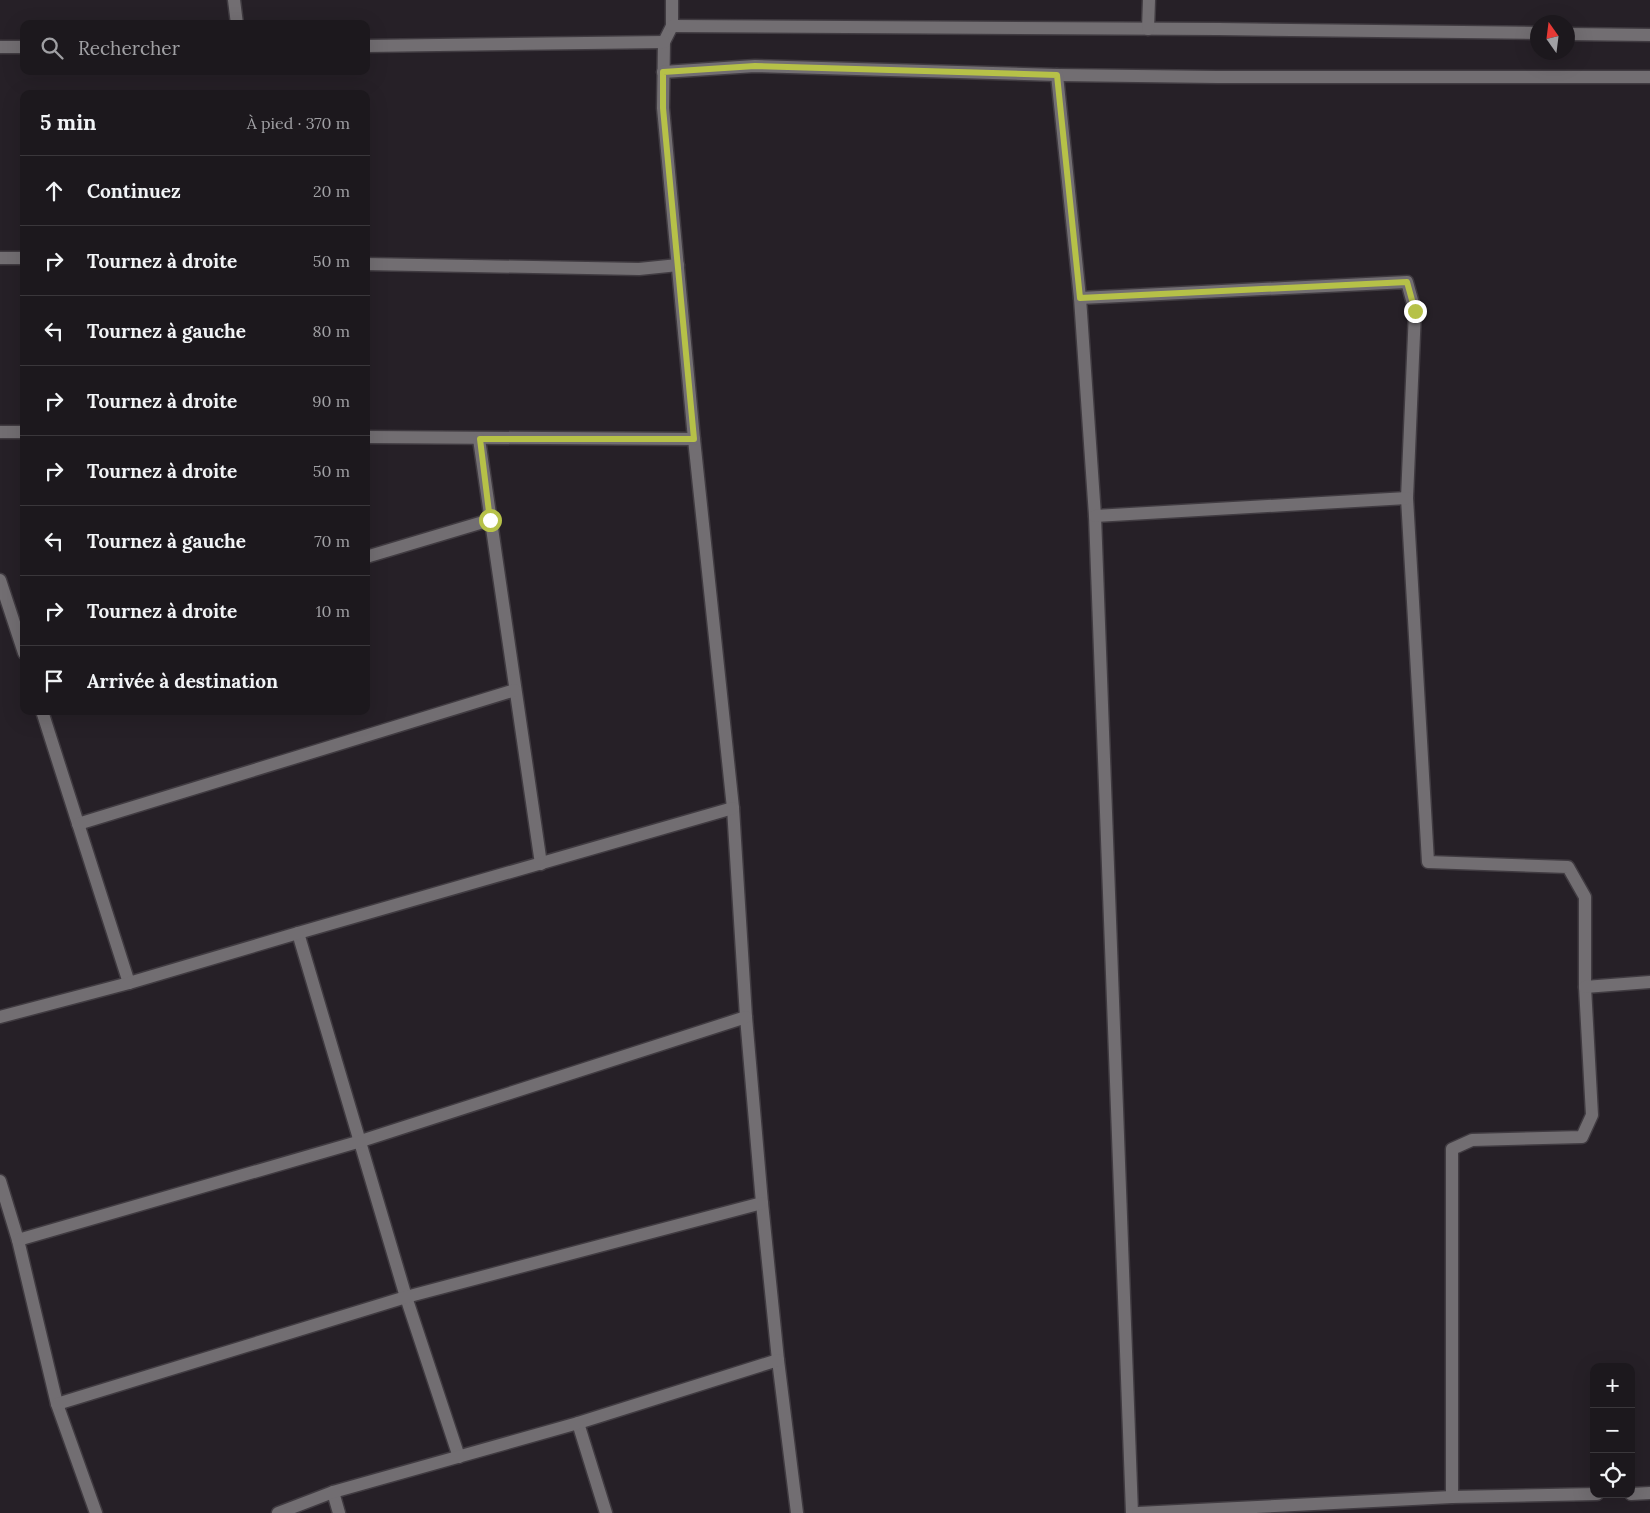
<!DOCTYPE html>
<html lang="fr">
<head>
<meta charset="utf-8">
<style>
  :root { --surface:#1c181d; --page:#252126; --text:#f1f3f6; --muted:#a0a0a4; --line:#3a373b }
  body { margin:0; font-family:Lora,serif; background:var(--page); color:var(--text) }
  .controls { position:absolute; right:15px; bottom:15px; display:grid; overflow:hidden; border-radius:10px; box-shadow:0 5px 20px #0002 }
  .controls button { width:45px; height:45px; display:grid; place-items:center; padding:0; border:0; border-bottom:1px solid var(--line); background:var(--surface); color:var(--text); font:25px sans-serif }
  .compass { position:absolute; left:1530px; top:15px; width:45px; height:45px; border-radius:50%; background:var(--surface); box-shadow:0 5px 20px #0002; rotate:346deg }
  .stop { position:absolute; width:15px; height:15px; margin:-11px; border:4px solid #b6c148; border-radius:50%; background:#fff }
  .stop.end { background:#b6c148; border-color:#fff; box-shadow:0 1px 5px #0008 }
  .list { margin:0; padding:0; list-style:none }
  h2 { display:flex; justify-content:space-between; align-items:center; height:65px; margin:0; padding:0 20px; font-size:21px }
  h2 small { font-size:16px; font-weight:400; color:var(--muted) }
  .list li { display:grid; grid-template-columns:32px 1fr auto; gap:15px; align-items:center; box-sizing:border-box; height:70px; padding:0 20px; border-top:1px solid var(--line) }
  .list b { display:block; font-size:19px; white-space:nowrap }
  .list em { font-size:16px; font-style:normal; color:var(--muted) }
  .icon { flex:none; width:28px; height:28px; fill:none; stroke:currentColor; stroke-width:2; stroke-linecap:round; stroke-linejoin:round }
  .map { position:relative; flex:none; width:1650px; height:1513px; overflow:hidden }
  .search { position:absolute; background:var(--surface); box-shadow:0 5px 20px #0002; left:20px; top:20px; width:350px; height:55px; display:flex; align-items:center; gap:12px; box-sizing:border-box; padding:0 18px; border-radius:10px; color:var(--muted); font-size:19px }
  .panel { position:absolute; background:var(--surface); box-shadow:0 5px 20px #0002; left:20px; top:90px; width:350px; height:625px; border-radius:10px }
  .map>svg:first-child { display:block }
  .lines { fill:none; stroke-linecap:round; stroke-linejoin:round }
  .minor-casing { stroke:#403b41; stroke-width:15 }
  .minor { stroke:#726e72; stroke-width:12 }
  .route { stroke:#b6c148; stroke-width:6 }
</style>
</head>
<body>
<div class="map">
<svg width="1650" height="1513" viewBox="0 0 1650 1513">
  <rect width="100%" height="100%" fill="#262027"/>
  <g class="lines">
    <g class="minor-casing">
      <g id="minor">
        <path d="M 234,0 L 237,24"/>
        <path d="M 672,0 L 672,26 L 664,42 L 663,108 L 694,439 L 733,808 L 746,1017 L 762,1203 L 778,1360 L 797,1513"/>
        <path d="M 672,26 L 1218,29 L 1538,33"/>
        <path d="M 1148,29 L 1149,0"/>
        <path d="M 1568,34 L 1650,35"/>
        <path d="M 366,46 L 664,42"/>
        <path d="M 0,47 L 24,47"/>
        <path d="M 663,72 L 755,66 L 1057,75 L 1217,77 L 1650,77"/>
        <path d="M 1057,75 L 1080,298 L 1095,516 L 1132,1513"/>
        <path d="M 0,258 L 24,258"/>
        <path d="M 366,264 L 639,269 L 678,265"/>
        <path d="M 1080,298 L 1407,282 L 1415,311 L 1407,498 L 1428,862 L 1568,867 L 1585,897 L 1585,987 L 1592,1115 L 1582,1137 L 1472,1140 L 1452,1149 L 1452,1497"/>
        <path d="M 0,432 L 24,432"/>
        <path d="M 366,437 L 694,439"/>
        <path d="M 479,439 L 541,864"/>
        <path d="M 1095,516 L 1407,498"/>
        <path d="M 366,557 L 490,520"/>
        <path d="M 0,580 L 24,653"/>
        <path d="M 42,711 L 129,983"/>
        <path d="M 78,824 L 515,690"/>
        <path d="M 298,933 L 406,1297 L 459,1457"/>
        <path d="M 1585,987 L 1650,982"/>
        <path d="M 0,1017 L 129,983 L 298,933 L 733,808"/>
        <path d="M 0,1181 L 18,1240 L 57,1404 L 96,1513"/>
        <path d="M 18,1240 L 361,1141 L 746,1017"/>
        <path d="M 57,1404 L 406,1297 L 762,1203"/>
        <path d="M 578,1423 L 606,1513"/>
        <path d="M 333,1492 L 339,1513"/>
        <path d="M 1631,1494 L 1650,1493"/>
        <path d="M 278,1513 L 333,1492 L 578,1423 L 778,1360"/>
        <path d="M 1138,1513 L 1452,1497 L 1597,1494"/>
      </g>
    </g>
    <use href="#minor" class="minor"/>
  </g>
  <g class="lines">
    <path class="route" d="M 490,520 L 480,439 L 694,439 L 663,108 L 663,72 L 755,66 L 1057,75 L 1080,298 L 1407,282 L 1415,311"/>
  </g>
</svg>
<div class="controls">
<button>+</button>
<button>−</button>
<button><svg class="icon" aria-label="locate" viewBox="0 0 24 24"><circle cx="12" cy="12" r="6"/><path d="M12 2v4M12 18v4M2 12h4M18 12h4"/></svg></button>
</div>
<svg class="compass" viewBox="-18 -18 36 36"><path d="M0-13l5 13h-10z" fill="#e53935"/><path d="M0 13l5-13h-10z" fill="#a0a0a4"/></svg>
<div class="stop" style="left:490px;top:520px"></div>
<div class="stop end" style="left:1415px;top:311px"></div>
<div class="search"><svg class="icon" aria-label="search" viewBox="0 0 24 24"><circle cx="10" cy="10" r="6"/><path d="M15 15l6 6"/></svg>Rechercher</div>
<section class="panel">
<h2>5 min<small>À pied · 370 m</small></h2>
<ul class="list">
<li><svg class="icon" aria-label="ahead" viewBox="0 0 24 24"><path d="M12 20V5M6 11l6-6 6 6"/></svg><div><b>Continuez</b></div><em>20 m</em></li>
<li><svg class="icon" aria-label="right" viewBox="0 0 24 24"><path d="M7 20v-9h11M14 6l5 5-5 5"/></svg><div><b>Tournez à droite</b></div><em>50 m</em></li>
<li><svg class="icon" aria-label="left" viewBox="0 0 24 24"><path d="M17 20v-9H6M10 6l-5 5 5 5"/></svg><div><b>Tournez à gauche</b></div><em>80 m</em></li>
<li><svg class="icon" aria-label="right" viewBox="0 0 24 24"><path d="M7 20v-9h11M14 6l5 5-5 5"/></svg><div><b>Tournez à droite</b></div><em>90 m</em></li>
<li><svg class="icon" aria-label="right" viewBox="0 0 24 24"><path d="M7 20v-9h11M14 6l5 5-5 5"/></svg><div><b>Tournez à droite</b></div><em>50 m</em></li>
<li><svg class="icon" aria-label="left" viewBox="0 0 24 24"><path d="M17 20v-9H6M10 6l-5 5 5 5"/></svg><div><b>Tournez à gauche</b></div><em>70 m</em></li>
<li><svg class="icon" aria-label="right" viewBox="0 0 24 24"><path d="M7 20v-9h11M14 6l5 5-5 5"/></svg><div><b>Tournez à droite</b></div><em>10 m</em></li>
<li><svg class="icon" aria-label="arrive" viewBox="0 0 24 24"><path d="M6 21V4h12l-3 4 3 4H6"/></svg><div><b>Arrivée à destination</b></div></li>
</ul>
</section>
</div>
</body>
</html>
